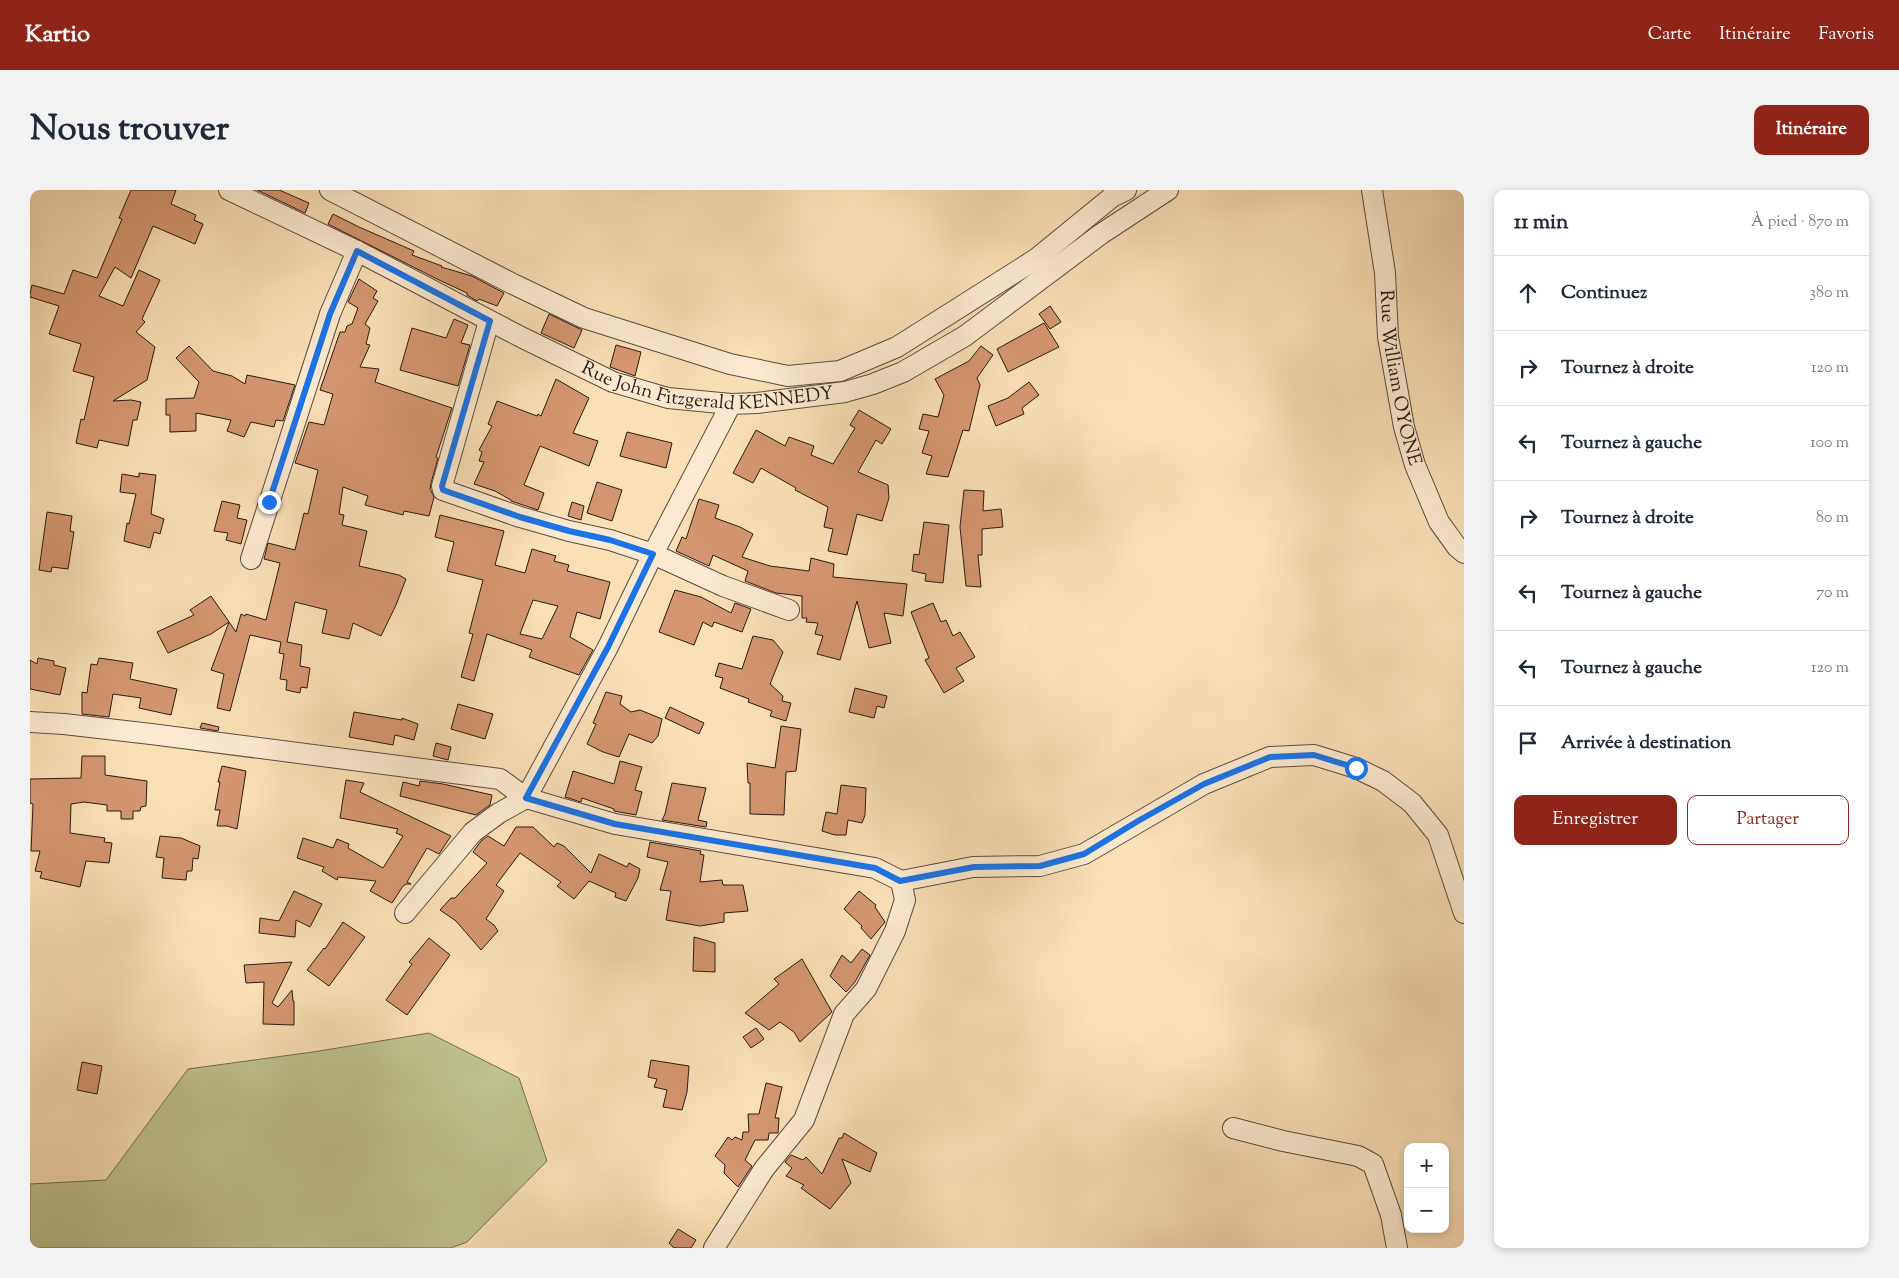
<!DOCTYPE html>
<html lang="fr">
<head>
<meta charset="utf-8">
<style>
  :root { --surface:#fff; --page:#f2f2f3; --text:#1f2937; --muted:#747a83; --line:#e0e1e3; --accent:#8f2418 }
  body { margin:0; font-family:"Sorts Mill Goudy",serif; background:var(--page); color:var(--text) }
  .controls { position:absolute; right:15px; bottom:15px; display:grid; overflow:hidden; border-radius:10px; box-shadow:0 2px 8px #0003 }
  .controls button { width:45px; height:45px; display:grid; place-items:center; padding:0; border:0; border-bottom:1px solid var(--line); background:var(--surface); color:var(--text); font:25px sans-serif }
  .stop { position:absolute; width:15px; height:15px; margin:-11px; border:4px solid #1a73e8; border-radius:50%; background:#fff }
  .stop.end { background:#1a73e8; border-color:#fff; box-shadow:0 1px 5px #0008 }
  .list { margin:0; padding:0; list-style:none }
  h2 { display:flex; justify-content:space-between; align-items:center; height:65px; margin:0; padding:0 20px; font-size:21px }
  h2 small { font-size:16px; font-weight:400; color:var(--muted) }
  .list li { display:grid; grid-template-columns:32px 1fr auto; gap:15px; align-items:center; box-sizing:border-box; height:75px; padding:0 20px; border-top:1px solid var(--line) }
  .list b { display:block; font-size:19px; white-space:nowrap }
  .list em { font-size:16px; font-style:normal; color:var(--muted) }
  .actions { display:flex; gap:10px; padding:15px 20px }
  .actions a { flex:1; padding:11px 0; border:1px solid var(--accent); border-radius:10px; text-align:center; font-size:18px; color:var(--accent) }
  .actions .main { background:var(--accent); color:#fff }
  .icon { flex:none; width:28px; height:28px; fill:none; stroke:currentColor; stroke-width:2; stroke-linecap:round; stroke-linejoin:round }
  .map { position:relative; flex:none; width:1434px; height:1058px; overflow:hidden; border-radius:10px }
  header { display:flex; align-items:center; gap:30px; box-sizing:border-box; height:70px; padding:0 25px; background:var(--accent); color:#fff }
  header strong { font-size:24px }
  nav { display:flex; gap:28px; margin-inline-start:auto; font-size:18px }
  .intro { display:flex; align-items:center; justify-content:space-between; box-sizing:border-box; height:120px; padding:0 30px }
  h1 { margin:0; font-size:35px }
  .button { padding:12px 22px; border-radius:10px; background:var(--accent); color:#fff; font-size:18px; font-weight:700 }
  main { display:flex; gap:30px; padding:0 30px }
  aside { flex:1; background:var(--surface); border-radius:10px; box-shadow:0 2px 8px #0003 }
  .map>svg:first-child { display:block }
  .green { fill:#bec28e; stroke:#746e50 }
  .building { fill:#d49670; stroke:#291b13; fill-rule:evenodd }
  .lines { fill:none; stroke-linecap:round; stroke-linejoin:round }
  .minor-casing { stroke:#5e4c3c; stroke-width:22 }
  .minor { stroke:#fcead0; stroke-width:20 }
  .route { stroke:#1a73e8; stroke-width:6 }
  .labels { text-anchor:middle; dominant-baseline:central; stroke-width:4; stroke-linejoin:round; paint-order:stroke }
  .street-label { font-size:19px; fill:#291b13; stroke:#fcead0 }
</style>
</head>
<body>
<header>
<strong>Kartio</strong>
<nav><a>Carte</a><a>Itinéraire</a><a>Favoris</a></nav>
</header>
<div class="intro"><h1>Nous trouver</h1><a class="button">Itinéraire</a></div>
<main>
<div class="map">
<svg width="1434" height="1058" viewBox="0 0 1434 1058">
  <rect width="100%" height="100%" fill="#fbdfb6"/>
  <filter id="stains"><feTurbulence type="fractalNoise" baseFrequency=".004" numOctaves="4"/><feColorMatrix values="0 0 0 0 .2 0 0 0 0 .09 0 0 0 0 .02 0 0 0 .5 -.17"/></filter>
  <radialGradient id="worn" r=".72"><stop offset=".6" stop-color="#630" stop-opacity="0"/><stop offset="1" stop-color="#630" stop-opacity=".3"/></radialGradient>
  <path class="green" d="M 399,843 L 489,888 L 517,971 L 437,1052 L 421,1058 L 0,1058 L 0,994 L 76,990 L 158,879 L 283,862 Z"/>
  <g class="building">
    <path d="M 101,0 L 146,0 L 141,14 L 166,25 L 164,30 L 173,34 L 165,54 L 123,36 L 101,88 L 85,77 L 69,106 L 93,116 L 109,80 L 130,90 L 112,129 L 115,132 L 106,142 L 125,157 L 117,190 L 83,211 L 101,210 L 111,212 L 107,230 L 103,230 L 98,256 L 69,250 L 67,258 L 46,253 L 51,229 L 54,230 L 64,187 L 43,181 L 51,154 L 19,144 L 29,116 L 0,107 L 0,104 L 2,95 L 34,104 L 43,80 L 67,88 L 92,29 L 89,28 Z"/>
    <path d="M 227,0 L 249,0 L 279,13 L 275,23 Z"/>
    <path d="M 303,24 L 329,37 L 384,61 L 382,65 L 412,76 L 411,77 L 442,86 L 474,103 L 467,116 L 449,109 L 447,111 L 437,105 L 437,103 L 407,89 L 298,34 Z"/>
    <path d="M 329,89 L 347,101 L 343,108 L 348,111 L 335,134 L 340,138 L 336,154 L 340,155 L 330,177 L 349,179 L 345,192 L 422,218 L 406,267 L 408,268 L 401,293 L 400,299 L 404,307 L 399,326 L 374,321 L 373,325 L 335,315 L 338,306 L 313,297 L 309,324 L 314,325 L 312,335 L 337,341 L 329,376 L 369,385 L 376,389 L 366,415 L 351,446 L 323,433 L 319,449 L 292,443 L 297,420 L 265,412 L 257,452 L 272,455 L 270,476 L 280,478 L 277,498 L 271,497 L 270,503 L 256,500 L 257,490 L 250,489 L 254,464 L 249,463 L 251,452 L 220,445 L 200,521 L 187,518 L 194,484 L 181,480 L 199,432 L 181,444 L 138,463 L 127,442 L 164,425 L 160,420 L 181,406 L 206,442 L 211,424 L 215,426 L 216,424 L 236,430 L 250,373 L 234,369 L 238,353 L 265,360 L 274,323 L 278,324 L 288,280 L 265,273 L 279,232 L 294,235 L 303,204 L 290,200 L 310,142 L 315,142 L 317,136 L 322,134 L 328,118 L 318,112 Z"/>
    <path d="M 1020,116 L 1031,132 L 1020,139 L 1009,124 Z"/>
    <path d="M 519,124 L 552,140 L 544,158 L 511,143 Z"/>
    <path d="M 424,129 L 438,135 L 431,153 L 440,155 L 428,196 L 370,180 L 382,138 L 416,148 Z"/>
    <path d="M 1014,133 L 1029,157 L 978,182 L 967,159 Z"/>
    <path d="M 586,155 L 611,162 L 605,186 L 580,177 Z"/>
    <path d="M 159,156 L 183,181 L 202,186 L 215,194 L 217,185 L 265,195 L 253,231 L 246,230 L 244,237 L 221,232 L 214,247 L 197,241 L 201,230 L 166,223 L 166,241 L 140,242 L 140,225 L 136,225 L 136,209 L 164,208 L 169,192 L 146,168 Z"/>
    <path d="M 951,156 L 963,165 L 947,188 L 950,195 L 939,241 L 933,240 L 918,287 L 896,284 L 902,266 L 892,263 L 899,241 L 889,239 L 893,224 L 908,227 L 914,205 L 905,189 L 939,171 Z"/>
    <path d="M 526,189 L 559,208 L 543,243 L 568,251 L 559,276 L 510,256 L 494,295 L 514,303 L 508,320 L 481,311 L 481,310 L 465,301 L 444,294 L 454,272 L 449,271 L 452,262 L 449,260 L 462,236 L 458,234 L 467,211 L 507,226 L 508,224 L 511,226 Z"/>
    <path d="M 999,192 L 1009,205 L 992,218 L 994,224 L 966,236 L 958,216 L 978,208 Z"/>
    <path d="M 829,220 L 861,239 L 852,254 L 846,250 L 828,282 L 858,295 L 859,308 L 852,331 L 827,324 L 817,365 L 798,361 L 803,339 L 794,337 L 798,317 L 765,300 L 766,298 L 731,278 L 723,293 L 703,283 L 726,240 L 755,256 L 759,247 L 784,256 L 781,265 L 803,274 L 825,238 L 820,235 Z"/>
    <path d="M 597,242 L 642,253 L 636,278 L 590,266 Z"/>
    <path d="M 109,283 L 126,285 L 121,324 L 134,329 L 130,344 L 124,342 L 120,358 L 94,351 L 97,333 L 99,334 L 106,304 L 90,302 L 92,284 L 109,287 Z"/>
    <path d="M 567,292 L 592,300 L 582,331 L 557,323 Z"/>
    <path d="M 934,300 L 954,301 L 953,321 L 971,319 L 973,337 L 952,339 L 952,365 L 948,365 L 951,397 L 936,396 L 930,337 Z"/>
    <path d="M 669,309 L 689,315 L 685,328 L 710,337 L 723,344 L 712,367 L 740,376 L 779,381 L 781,368 L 804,374 L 803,387 L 877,394 L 873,426 L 854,423 L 861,453 L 839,458 L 827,411 L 810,470 L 787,464 L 793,446 L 785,444 L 788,433 L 776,432 L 777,428 L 772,428 L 772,406 L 746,403 L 715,391 L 718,381 L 683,365 L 679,376 L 646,361 L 652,347 L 656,349 Z"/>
    <path d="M 192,311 L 210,315 L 207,328 L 217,330 L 211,354 L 196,350 L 198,343 L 184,341 Z"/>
    <path d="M 542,312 L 554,316 L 551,330 L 538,326 Z"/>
    <path d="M 17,322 L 42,326 L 40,341 L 44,342 L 38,379 L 22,377 L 21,382 L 9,380 Z"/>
    <path d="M 410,325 L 474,341 L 465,375 L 495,383 L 502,359 L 526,366 L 524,371 L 539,375 L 537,381 L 580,392 L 570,429 L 547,422 L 540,447 L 563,460 L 549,485 L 499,467 L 502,460 L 457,444 L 444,491 L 431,487 L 443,444 L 439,443 L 453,390 L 417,381 L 424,352 L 405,347 ZM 503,410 L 528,416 L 512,449 L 490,444 Z"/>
    <path d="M 894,332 L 919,335 L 913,393 L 895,391 L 896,384 L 882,381 L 884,364 L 889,365 Z"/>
    <path d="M 645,400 L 671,407 L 701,423 L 705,413 L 721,419 L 712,442 L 684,432 L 682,437 L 673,432 L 664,455 L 629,442 Z"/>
    <path d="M 903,413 L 911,432 L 916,430 L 923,446 L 930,442 L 945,467 L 926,478 L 934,491 L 914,503 L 895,470 L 899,468 L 881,422 Z"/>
    <path d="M 723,446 L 743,450 L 753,462 L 740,494 L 753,506 L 752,511 L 761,513 L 756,531 L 740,526 L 742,521 L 718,512 L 719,509 L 690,498 L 693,488 L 685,486 L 689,473 L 712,479 Z"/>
    <path d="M 8,468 L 24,471 L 24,475 L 36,478 L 30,505 L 0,499 L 0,470 L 7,474 Z"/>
    <path d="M 69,468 L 103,473 L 100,489 L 147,499 L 141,525 L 109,518 L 111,508 L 83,504 L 79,527 L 52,524 L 52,502 L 57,503 L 61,474 L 67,475 Z"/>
    <path d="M 825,498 L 857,506 L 854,518 L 847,516 L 844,528 L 819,522 Z"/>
    <path d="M 576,502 L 592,506 L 590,514 L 601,522 L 610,520 L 632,529 L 628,546 L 622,553 L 599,544 L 589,567 L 573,562 L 557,554 L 566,534 L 563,533 Z"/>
    <path d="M 428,514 L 463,524 L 455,549 L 421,539 Z"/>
    <path d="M 640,517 L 674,533 L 669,544 L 635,528 Z"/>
    <path d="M 324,522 L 372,530 L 372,528 L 388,534 L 384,550 L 365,545 L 363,555 L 319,547 Z"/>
    <path d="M 172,533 L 189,537 L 188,541 L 170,538 Z"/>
    <path d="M 751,536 L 771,539 L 766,581 L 756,582 L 754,625 L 720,624 L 720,593 L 718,593 L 717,573 L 745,578 Z"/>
    <path d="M 406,553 L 421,557 L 418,570 L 403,566 Z"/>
    <path d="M 52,566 L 75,566 L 75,585 L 117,591 L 116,616 L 111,617 L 110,621 L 103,621 L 103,629 L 91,629 L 91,621 L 77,621 L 77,615 L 54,612 L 41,614 L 40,643 L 75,648 L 74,652 L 82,653 L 79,673 L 56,671 L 50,697 L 10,688 L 12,682 L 5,681 L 10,661 L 1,661 L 3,614 L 0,613 L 0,589 L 51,588 Z"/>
    <path d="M 590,571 L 612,577 L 605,600 L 612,602 L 606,625 L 584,621 L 584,619 L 552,608 L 551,612 L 535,607 L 543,581 L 584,594 Z"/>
    <path d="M 192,576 L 216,581 L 207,639 L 197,636 L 187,636 L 190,620 L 185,620 L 190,592 L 188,592 Z"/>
    <path d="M 316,590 L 334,593 L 330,602 L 421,646 L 409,664 L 397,658 L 377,692 L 381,694 L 376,694 L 373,696 L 362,713 L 340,701 L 346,691 L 308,687 L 307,690 L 292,681 L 294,677 L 267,668 L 273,648 L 303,658 L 307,649 L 319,654 L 318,658 L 353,678 L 373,646 L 366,643 L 368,639 L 310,628 Z"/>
    <path d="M 390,591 L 413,594 L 462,605 L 460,615 L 446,625 L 370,606 L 373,592 L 389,596 Z"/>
    <path d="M 642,593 L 676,598 L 668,630 L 677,632 L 676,637 L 632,630 L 635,624 Z"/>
    <path d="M 811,595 L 836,598 L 835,625 L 832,633 L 818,630 L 816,645 L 805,645 L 792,641 L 796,622 L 807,624 Z"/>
    <path d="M 486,637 L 503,637 L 524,657 L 527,653 L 534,656 L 561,683 L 569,664 L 597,677 L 599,673 L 610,679 L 608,688 L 596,711 L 585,707 L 586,703 L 559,691 L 544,709 L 527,696 L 531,692 L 490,663 L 466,695 L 474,701 L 456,729 L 464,735 L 468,741 L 451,760 L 426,731 L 410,720 L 421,708 L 425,708 L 457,673 L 443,662 L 451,651 L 458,646 L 474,656 Z"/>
    <path d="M 130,646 L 151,648 L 170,656 L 168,669 L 163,668 L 162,681 L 157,681 L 156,690 L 132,688 L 134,668 L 126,667 Z"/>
    <path d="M 620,652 L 671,661 L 670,664 L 674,665 L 670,692 L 692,690 L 693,695 L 713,695 L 718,721 L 694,723 L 694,732 L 670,736 L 636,730 L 641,701 L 630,700 L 638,672 L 617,667 Z"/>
    <path d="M 264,701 L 292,714 L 280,737 L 266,730 L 265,747 L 229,743 L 230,728 L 249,731 Z"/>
    <path d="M 829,701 L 846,715 L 845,717 L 855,732 L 841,749 L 831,738 L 832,736 L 814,719 Z"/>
    <path d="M 313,732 L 335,747 L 299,796 L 277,780 L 294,758 L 295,759 Z"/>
    <path d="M 664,747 L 685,753 L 685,782 L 663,781 Z"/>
    <path d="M 399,748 L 420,765 L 377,825 L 356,810 L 382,774 L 379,772 Z"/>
    <path d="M 832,759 L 840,765 L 825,792 L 816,802 L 800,786 L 812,765 L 821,773 Z"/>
    <path d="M 772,769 L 802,822 L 770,852 L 764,842 L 750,832 L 739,840 L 715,823 L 749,794 L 744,789 Z"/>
    <path d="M 262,772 L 242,813 L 248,817 L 262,800 L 263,811 L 264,811 L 264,835 L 233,834 L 234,792 L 216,793 L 214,775 Z"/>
    <path d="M 726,838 L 734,849 L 721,858 L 713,847 Z"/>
    <path d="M 621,870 L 659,876 L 657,902 L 652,920 L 633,917 L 637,900 L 624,897 L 627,889 L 618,887 Z"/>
    <path d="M 52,872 L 72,876 L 67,904 L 47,900 Z"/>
    <path d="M 736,893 L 752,897 L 745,928 L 749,928 L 748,943 L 739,943 L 738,950 L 725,950 L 715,970 L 722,976 L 708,997 L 694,983 L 695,975 L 685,966 L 698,947 L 702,950 L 705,947 L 712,950 L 713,942 L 719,942 L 718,924 L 729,924 Z"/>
    <path d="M 814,943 L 847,963 L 840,982 L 812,969 L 821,993 L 800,1019 L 771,998 L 774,995 L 756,986 L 762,978 L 755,972 L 761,965 L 773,970 L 776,967 L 792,984 L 809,948 L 812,948 Z"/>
    <path d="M 648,1039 L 666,1050 L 661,1058 L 644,1058 L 639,1053 Z"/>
  </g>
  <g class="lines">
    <g class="minor-casing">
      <g id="minor">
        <path id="s1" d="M 199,0 L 327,61 L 491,147 L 583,192 L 638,208 L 701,214 L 727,213 L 815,202 L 843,194 L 873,182 L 935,146 L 1071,44 L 1138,0"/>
        <path d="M 300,0 L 483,94 L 554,128 L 700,174 L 758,186 L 810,181 L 867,157 L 1006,69 L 1082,7 L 1096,0"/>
        <path id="s2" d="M 1342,0 L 1355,83 L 1358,147 L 1374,237 L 1385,275 L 1409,332 L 1427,357 L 1434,363"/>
        <path d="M 459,131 L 412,296 L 413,300 L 490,327 L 539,341 L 580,350 L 623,364 L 693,396 L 759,420"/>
        <path d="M 221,369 L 300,124 L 327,61"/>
        <path d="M 0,532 L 34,534 L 121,544 L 470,589 L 496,608 L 585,634 L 845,678 L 871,691 L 875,710 L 865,741 L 836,799 L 814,824 L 774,930 L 734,979 L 684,1058"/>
        <path d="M 871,691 L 943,677 L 1010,676 L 1054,664 L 1174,594 L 1240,567 L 1284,565 L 1326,578 L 1353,591 L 1382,613 L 1408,645 L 1434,723"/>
        <path d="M 375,723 L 443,642 L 469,623 L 496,608 L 578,457 L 623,364 L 701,214"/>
        <path d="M 1203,938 L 1253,951 L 1328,966 L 1343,974 L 1361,1025 L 1367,1058"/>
      </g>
    </g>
    <use href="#minor" class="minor"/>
  </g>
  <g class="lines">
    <path class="route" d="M 239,312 L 300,124 L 327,61 L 460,131 L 412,296 L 413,300 L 490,327 L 539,341 L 580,350 L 623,364 L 578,457 L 496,608 L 585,634 L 845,678 L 870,691 L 944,677 L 1010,676 L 1054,664 L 1108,631 L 1174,594 L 1240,567 L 1284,565 L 1326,578"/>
  </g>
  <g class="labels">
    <g class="street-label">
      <text stroke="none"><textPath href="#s1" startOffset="524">Rue John Fitzgerald KENNEDY</textPath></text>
      <text stroke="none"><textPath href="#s2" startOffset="190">Rue William OYONE</textPath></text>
    </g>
  </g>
  <rect width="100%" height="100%" filter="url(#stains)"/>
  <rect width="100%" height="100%" fill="url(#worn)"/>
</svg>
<div class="controls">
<button>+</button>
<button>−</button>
</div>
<div class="stop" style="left:1326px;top:578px"></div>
<div class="stop end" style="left:239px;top:312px"></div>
</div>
<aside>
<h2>11 min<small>À pied · 870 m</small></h2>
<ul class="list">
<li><svg class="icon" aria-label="ahead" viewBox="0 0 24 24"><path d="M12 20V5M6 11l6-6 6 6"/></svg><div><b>Continuez</b></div><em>380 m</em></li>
<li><svg class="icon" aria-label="right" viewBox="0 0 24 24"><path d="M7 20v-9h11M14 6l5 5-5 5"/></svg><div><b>Tournez à droite</b></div><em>120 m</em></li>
<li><svg class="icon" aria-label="left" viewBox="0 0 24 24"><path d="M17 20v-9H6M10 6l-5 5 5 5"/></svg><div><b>Tournez à gauche</b></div><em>100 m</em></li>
<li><svg class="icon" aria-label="right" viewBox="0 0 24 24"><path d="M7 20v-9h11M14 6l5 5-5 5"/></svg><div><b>Tournez à droite</b></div><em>80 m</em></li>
<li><svg class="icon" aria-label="left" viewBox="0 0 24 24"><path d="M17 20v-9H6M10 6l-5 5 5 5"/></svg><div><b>Tournez à gauche</b></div><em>70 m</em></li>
<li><svg class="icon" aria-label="left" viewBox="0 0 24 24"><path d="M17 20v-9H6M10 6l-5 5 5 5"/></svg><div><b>Tournez à gauche</b></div><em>120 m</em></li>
<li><svg class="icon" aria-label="arrive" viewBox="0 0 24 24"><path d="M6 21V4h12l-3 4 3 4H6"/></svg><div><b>Arrivée à destination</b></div></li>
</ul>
<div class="actions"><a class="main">Enregistrer</a><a>Partager</a></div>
</aside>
</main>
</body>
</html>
